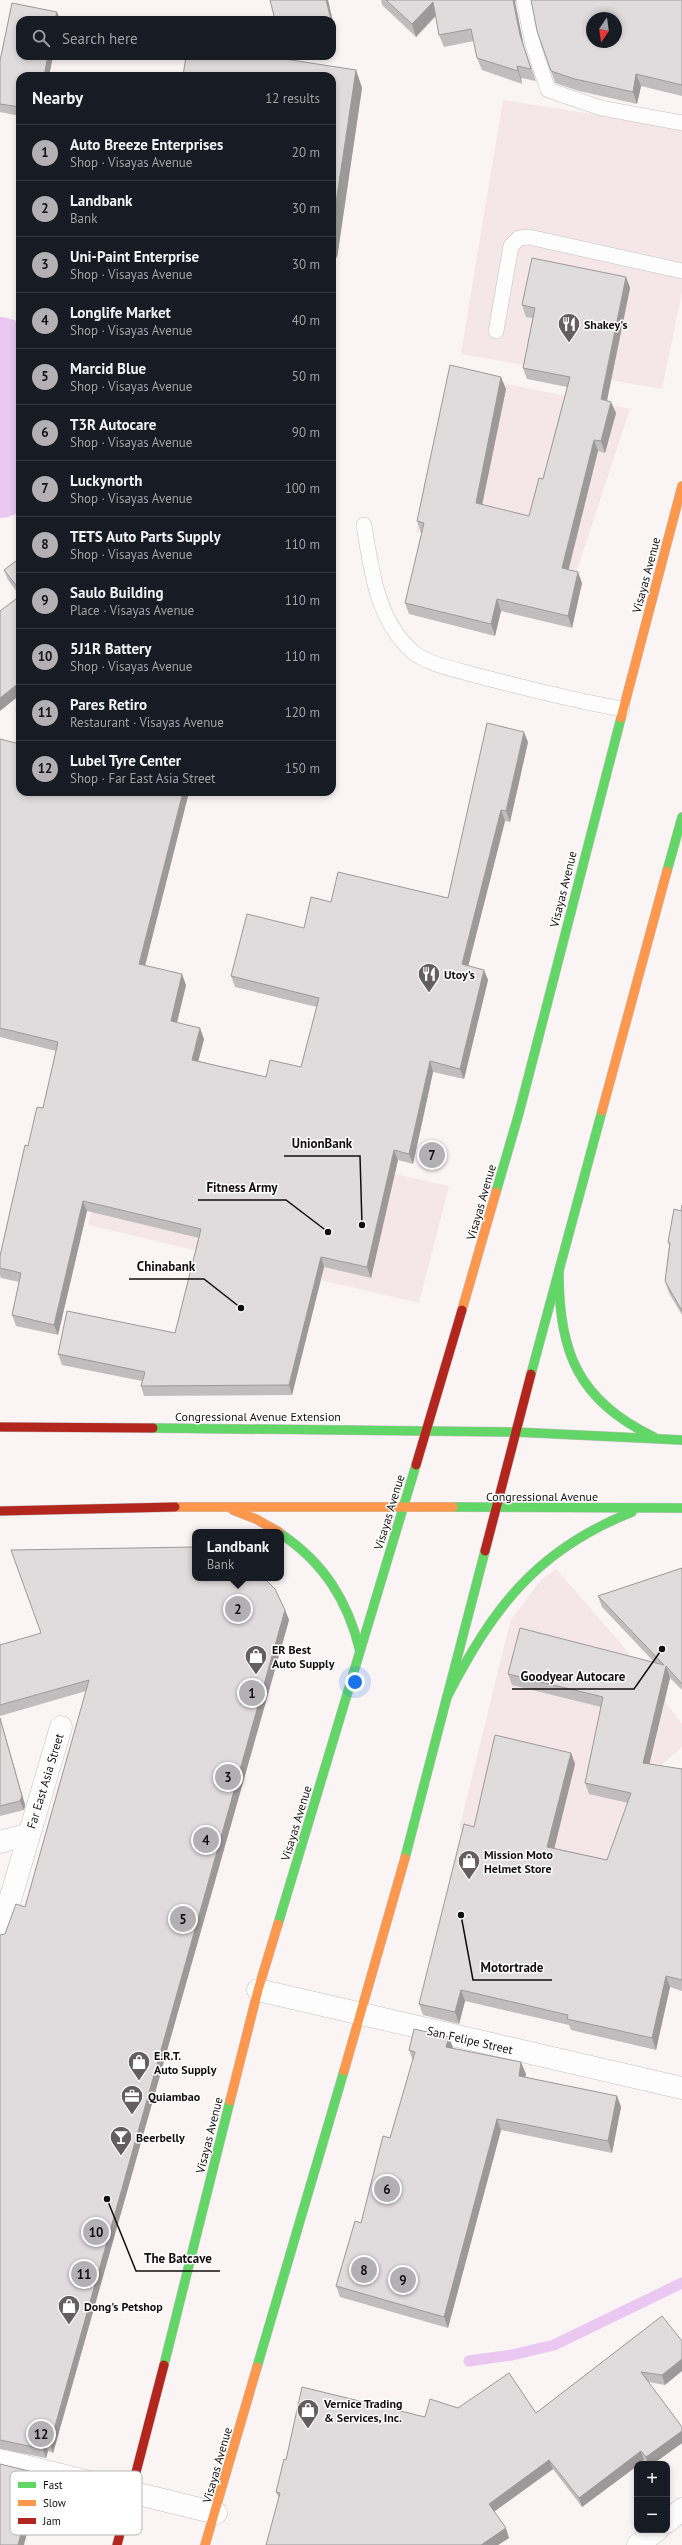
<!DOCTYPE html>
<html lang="en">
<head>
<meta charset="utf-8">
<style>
  :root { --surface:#171b24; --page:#20242c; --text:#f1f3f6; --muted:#9ea1a6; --line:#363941; --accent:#b2b0b2 }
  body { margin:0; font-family:"PT Sans",sans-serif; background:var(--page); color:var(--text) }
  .controls { position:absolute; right:12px; bottom:12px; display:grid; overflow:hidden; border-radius:8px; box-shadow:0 2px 6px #0003 }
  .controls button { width:36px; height:36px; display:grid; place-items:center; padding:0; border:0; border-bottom:1px solid var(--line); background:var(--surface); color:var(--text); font:20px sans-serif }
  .compass { position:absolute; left:586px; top:12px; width:36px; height:36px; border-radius:50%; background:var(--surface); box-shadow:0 2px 6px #0003; rotate:193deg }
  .you { position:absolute; left:355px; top:1682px; width:14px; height:14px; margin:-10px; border:3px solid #fff; border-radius:50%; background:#1a73e8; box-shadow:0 0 0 6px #1a73e833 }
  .badge { display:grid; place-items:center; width:26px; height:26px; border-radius:50%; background:var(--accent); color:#111; font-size:13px; font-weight:700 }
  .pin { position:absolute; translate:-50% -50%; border:2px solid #fff; box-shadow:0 1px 4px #0006 }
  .popup { position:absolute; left:192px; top:1529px; width:92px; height:52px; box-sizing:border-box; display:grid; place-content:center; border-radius:8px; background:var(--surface); filter:drop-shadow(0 1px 3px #0005); font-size:13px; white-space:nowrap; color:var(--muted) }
  .popup b { font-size:15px; color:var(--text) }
  .popup::after { content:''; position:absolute; left:50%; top:100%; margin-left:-8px; border:8px solid transparent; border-top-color:var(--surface) }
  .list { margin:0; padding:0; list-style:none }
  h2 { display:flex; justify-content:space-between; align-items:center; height:52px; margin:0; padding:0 16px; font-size:17px }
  h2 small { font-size:13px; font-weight:400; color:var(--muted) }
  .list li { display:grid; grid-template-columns:26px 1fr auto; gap:12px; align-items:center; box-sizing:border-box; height:56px; padding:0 16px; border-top:1px solid var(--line) }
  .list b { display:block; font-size:15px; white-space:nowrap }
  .list p { margin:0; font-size:13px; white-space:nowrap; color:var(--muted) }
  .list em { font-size:13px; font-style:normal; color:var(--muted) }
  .icon { flex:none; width:22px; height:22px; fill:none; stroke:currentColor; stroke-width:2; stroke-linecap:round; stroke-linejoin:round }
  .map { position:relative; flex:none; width:682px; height:2545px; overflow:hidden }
  .search { position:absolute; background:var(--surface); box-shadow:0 2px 6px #0003; left:16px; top:16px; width:320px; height:44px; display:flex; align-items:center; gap:10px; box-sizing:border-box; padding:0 14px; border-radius:12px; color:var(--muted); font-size:15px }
  .panel { position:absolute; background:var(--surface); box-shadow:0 2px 6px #0003; left:16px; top:72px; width:320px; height:724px; border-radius:12px }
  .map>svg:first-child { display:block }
  .built { fill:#f4e6e9 }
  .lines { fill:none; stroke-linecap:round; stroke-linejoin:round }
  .stream { stroke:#eac8f2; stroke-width:11 }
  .river { stroke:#eac8f2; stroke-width:66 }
  .lane-casing { stroke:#c4bfc0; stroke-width:16 }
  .street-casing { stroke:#c4bfc0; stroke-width:23 }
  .fast-casing { stroke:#c4bfc0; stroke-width:10 }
  .slow-casing { stroke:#c4bfc0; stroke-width:10 }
  .jam-casing { stroke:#c4bfc0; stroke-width:10 }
  .lane { stroke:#fefdfe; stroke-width:15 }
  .street { stroke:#fefdfe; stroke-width:22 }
  .fast { stroke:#63d668; stroke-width:9 }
  .slow { stroke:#ff974d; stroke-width:9 }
  .jam { stroke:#b3261e; stroke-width:9 }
  .wall { fill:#c1bcbd }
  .shaded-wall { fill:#9d999a }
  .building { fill:#e0dbdc; stroke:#9d999a; fill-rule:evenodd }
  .labels { text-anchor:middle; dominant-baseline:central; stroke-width:3; stroke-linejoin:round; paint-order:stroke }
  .poi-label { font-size:12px; font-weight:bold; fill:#120e0f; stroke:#fff; text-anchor:start }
  .street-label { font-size:12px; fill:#120e0f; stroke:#fff }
  .key { fill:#fff; stroke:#b8b7b7; stroke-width:1 }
  .key-label { font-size:11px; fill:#120e0f }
  .leader { fill:none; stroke:#120e0f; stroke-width:1.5 }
  .callout-dot { fill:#120e0f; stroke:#fff; stroke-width:1.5 }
  .callout-label { font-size:13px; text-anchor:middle; font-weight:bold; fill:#120e0f; stroke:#fff; stroke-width:3; stroke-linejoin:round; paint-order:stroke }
</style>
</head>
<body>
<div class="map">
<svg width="682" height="2545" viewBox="0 0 682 2545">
  <rect width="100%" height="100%" fill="#fbf4f5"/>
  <g class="built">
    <path d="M 503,100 L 682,128 L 682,292 L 662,389 L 461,354 Z"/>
    <path d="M 453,373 L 630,409 L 575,576 L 416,532 Z"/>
    <path d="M 112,1111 L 449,1186 L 419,1303 L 88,1225 Z"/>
    <path d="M 556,1569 L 623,1646 L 682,1724 L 682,1747 L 654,1772 L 615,1868 L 459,1829 L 511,1619 L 542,1579 Z"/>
  </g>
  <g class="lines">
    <path class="stream" d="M 469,2361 L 512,2355 L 554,2345 L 682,2283"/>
    <path class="river" d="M 0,350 C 14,393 16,443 0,485"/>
    <g class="lane-casing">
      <g id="lane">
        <path d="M 524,0 L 533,45 L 548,90 L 601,108 L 682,123"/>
        <path d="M 496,331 L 511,246 L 519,238 L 529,237 L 682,271"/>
        <path d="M 364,525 C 371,569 377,621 413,652 C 427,664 457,670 475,675 C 524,688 572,700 622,709"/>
      </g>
    </g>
    <g class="street-casing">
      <g id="street">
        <path d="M 0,1842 L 29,1834"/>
        <path d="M 0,1934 L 61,1727"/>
        <path d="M 258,1990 L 682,2088"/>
        <path d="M 0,2460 L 216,2513"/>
        <path d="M 667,2522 L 682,2509"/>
        <path d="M 638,2545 L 657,2530"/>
      </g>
    </g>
    <g class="fast-casing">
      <g id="fast">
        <path d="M 667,871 L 682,817"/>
        <path d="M 496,1192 L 519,1113 L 621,718"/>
        <path d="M 559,1270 C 558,1351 578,1401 654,1437"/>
        <path d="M 531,1374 L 602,1111"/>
        <path d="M 153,1428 L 515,1432 L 682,1440"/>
        <path d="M 453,1507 L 682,1508"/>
        <path d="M 281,1534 C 324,1563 348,1601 360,1651"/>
        <path d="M 447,1697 C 493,1608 536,1550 632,1512"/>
        <path d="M 405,1858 L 485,1551"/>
        <path d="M 278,1924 L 416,1465"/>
        <path d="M 164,2365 L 230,2101"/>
        <path d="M 257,2367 L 344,2071"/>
      </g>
    </g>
    <g class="slow-casing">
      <g id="slow">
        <path d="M 621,718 L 682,486"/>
        <path d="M 602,1111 L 667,871"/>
        <path d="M 462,1310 L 496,1192"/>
        <path d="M 175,1507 L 453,1507"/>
        <path d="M 233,1510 L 256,1519 L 279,1532"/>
        <path d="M 344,2071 L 405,1858"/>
        <path d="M 230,2101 L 258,1990 L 278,1924"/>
        <path d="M 205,2545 L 257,2367"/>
      </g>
    </g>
    <g class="jam-casing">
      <g id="jam">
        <path d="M 0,1427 L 153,1428"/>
        <path d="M 416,1465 L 462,1310"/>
        <path d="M 0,1511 L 175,1507"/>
        <path d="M 485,1551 L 531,1374"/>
        <path d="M 117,2545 L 164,2365"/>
      </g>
    </g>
    <use href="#lane" class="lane"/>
    <use href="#street" class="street"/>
    <use href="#fast" class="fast"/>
    <use href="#slow" class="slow"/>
    <use href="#jam" class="jam"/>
  </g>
  <g class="wall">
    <path d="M 328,0 L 336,35 L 332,36 L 332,20 Z"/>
    <path d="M 381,0 L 516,0 L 515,2 L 524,47 L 536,81 L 521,78 L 522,84 L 482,70 L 477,58 L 474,41 L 444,47 L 439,35 L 436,16 L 416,37 L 382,5 Z"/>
    <path d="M 682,0 L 682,96 L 641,86 L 637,104 L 579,91 L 555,83 L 551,71 Z"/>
    <path d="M 12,3 L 57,12 L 60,20 L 20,20 L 20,56 L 53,56 L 49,76 L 20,76 L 20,116 L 0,112 L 0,61 Z"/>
    <path d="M 356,70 L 362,88 L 337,258 L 332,257 L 332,76 Z"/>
    <path d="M 626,277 L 630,288 L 607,400 L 616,413 L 605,453 L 598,451 L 569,569 L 582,583 L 572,628 L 501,611 L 495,636 L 409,614 L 405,603 L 422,533 L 421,533 L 417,521 L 506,389 L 482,505 L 529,516 L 543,479 L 567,387 L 527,379 L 523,368 L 533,318 L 526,317 L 522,305 Z"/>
    <path d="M 20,558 L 20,596 L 8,580 L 4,570 Z"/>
    <path d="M 0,739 L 20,792 L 189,792 L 145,965 L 186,985 L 177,1022 L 204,1039 L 198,1061 L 266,1077 L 301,1067 L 317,1007 L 235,987 L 231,976 L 304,928 L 331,902 L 448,898 L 528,742 L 510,822 L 505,821 L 468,966 L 484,970 L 488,980 L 464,1079 L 433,1072 L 413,1164 L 398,1160 L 371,1278 L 324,1267 L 292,1395 L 144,1396 L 141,1386 L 142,1381 L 62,1365 L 58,1354 L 175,1333 L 199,1238 L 87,1211 L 58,1335 L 16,1326 L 12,1315 L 19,1282 L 1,1278 L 0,1275 L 0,1256 L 28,1146 L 43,1108 L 56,1051 L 0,1037 Z"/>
    <path d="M 682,1205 L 682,1315 L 669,1293 L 665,1281 L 669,1246 L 668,1242 L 681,1211 Z"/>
    <path d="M 682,1568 L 682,1690 L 670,1678 L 649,1764 L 682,1769 L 682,1991 L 670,1987 L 656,2050 L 571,2030 L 569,2025 L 465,2001 L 459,2024 L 423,2015 L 419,2004 L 474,1827 L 571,1753 L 575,1764 L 554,1848 L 607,1860 L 628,1803 L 589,1794 L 585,1783 L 601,1707 L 512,1685 L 508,1674 L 655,1663 L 602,1607 L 598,1596 Z"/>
    <path d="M 285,1610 L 289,1620 L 53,2453 L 48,2451 L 46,2458 L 0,2449 L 0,1935 L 5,1934 L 25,1907 L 86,1691 L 0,1716 L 0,1645 Z"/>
    <path d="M 0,1718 L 25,1805 L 24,1810 L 0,1816 Z"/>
    <path d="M 449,2037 L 453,2048 L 526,2074 L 525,2077 L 617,2096 L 621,2107 L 612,2153 L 501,2130 L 448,2328 L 340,2297 L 336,2286 L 361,2223 L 390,2138 L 413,2061 L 409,2050 Z"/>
    <path d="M 662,2316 L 665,2385 L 648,2382 L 682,2427 L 682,2443 L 653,2464 L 647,2464 L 644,2460 L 637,2464 L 637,2466 L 582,2507 L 553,2469 L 494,2512 L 509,2538 L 498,2545 L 266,2545 L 279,2498 L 276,2492 L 286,2460 L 425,2417 L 458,2408 L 536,2413 Z"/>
  </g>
  <g class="shaded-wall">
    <path d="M 326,0 L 328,0 L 336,35 L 333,26 L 332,20 L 331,20 Z"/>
    <path d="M 513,0 L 516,0 L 515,2 L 524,47 L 536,81 L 520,35 Z"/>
    <path d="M 433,2 L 437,14 L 416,37 L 412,24 Z"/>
    <path d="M 57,12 L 60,20 L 55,20 Z"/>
    <path d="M 48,56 L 53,56 L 49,76 L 44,76 Z"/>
    <path d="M 517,66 L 521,78 L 522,84 L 518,71 Z"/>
    <path d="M 356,70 L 362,88 L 337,258 L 332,244 L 332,229 Z"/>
    <path d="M 636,74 L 641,86 L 637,104 L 633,92 Z"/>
    <path d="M 626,277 L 630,288 L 605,410 L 601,399 Z"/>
    <path d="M 501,377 L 506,389 L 480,515 L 476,503 Z"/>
    <path d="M 611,402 L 616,413 L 605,453 L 601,441 Z"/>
    <path d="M 594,440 L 598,451 L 566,579 L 562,568 Z"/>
    <path d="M 578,572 L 582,583 L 572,628 L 568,616 Z"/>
    <path d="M 497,599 L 501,611 L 495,636 L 491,624 Z"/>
    <path d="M 20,682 L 20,695 L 0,711 L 0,698 Z"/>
    <path d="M 524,732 L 528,742 L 510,822 L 506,811 Z"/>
    <path d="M 183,792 L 189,792 L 143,974 L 139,964 Z"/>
    <path d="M 501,810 L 505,821 L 466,975 L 462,964 Z"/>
    <path d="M 484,970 L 488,980 L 464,1079 L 460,1069 Z"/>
    <path d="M 182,974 L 186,985 L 175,1031 L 171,1021 Z"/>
    <path d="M 200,1028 L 204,1039 L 196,1070 L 192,1060 Z"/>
    <path d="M 430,1061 L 433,1072 L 413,1164 L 409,1154 Z"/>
    <path d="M 394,1150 L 398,1160 L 371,1278 L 367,1267 Z"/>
    <path d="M 83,1201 L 87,1211 L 58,1335 L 54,1325 Z"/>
    <path d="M 321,1257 L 324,1267 L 292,1395 L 289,1385 Z"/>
    <path d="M 285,1610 L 289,1620 L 53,2453 L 50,2444 Z"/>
    <path d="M 666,1666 L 670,1678 L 647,1774 L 643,1763 Z"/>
    <path d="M 0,1718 L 25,1805 L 24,1810 L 20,1801 Z"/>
    <path d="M 571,1753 L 575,1764 L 552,1858 L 547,1847 Z"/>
    <path d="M 666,1976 L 670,1987 L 656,2050 L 652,2038 Z"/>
    <path d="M 461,1990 L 465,2001 L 459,2024 L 455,2012 Z"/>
    <path d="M 449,2037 L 453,2048 L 450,2058 L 446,2047 Z"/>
    <path d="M 521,2062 L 526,2074 L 523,2087 L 519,2076 Z"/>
    <path d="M 617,2096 L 621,2107 L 612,2153 L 608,2141 Z"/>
    <path d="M 497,2119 L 501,2130 L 448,2328 L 444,2317 Z"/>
    <path d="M 682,2359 L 682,2371 L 665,2385 L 662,2375 Z"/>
    <path d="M 682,2431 L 682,2443 L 653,2464 L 648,2464 L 646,2457 Z"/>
    <path d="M 45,2442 L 48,2451 L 46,2458 L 43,2449 Z"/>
    <path d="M 641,2451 L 644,2460 L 639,2464 L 637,2464 L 637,2466 L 582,2507 L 579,2498 Z"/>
    <path d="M 549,2460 L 553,2469 L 492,2513 L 489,2504 Z"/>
    <path d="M 37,2473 L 40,2483 L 24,2545 L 18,2545 Z"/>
    <path d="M 506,2528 L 509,2538 L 498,2545 L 481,2545 Z"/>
  </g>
  <g class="building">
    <path d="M 270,0 L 326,0 L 331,20 L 275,20 Z"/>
    <path d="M 386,0 L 513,0 L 520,35 L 531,69 L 517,66 L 518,71 L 477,58 L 471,29 L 439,35 L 433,2 L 412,24 Z"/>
    <path d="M 531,0 L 682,0 L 682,85 L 636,74 L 633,92 L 575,79 L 551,71 L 537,31 ZM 592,18 L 616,18 L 616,42 L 592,42 Z"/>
    <path d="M 12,3 L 57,12 L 55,20 L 20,20 L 20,56 L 48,56 L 44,76 L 20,76 L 20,107 L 0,104 L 0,61 Z"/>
    <path d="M 186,56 L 265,56 L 356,70 L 332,229 L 332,76 L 183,76 Z"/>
    <path d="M 532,258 L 626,277 L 601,399 L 611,402 L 601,441 L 594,440 L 562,568 L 578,572 L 568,616 L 497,599 L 491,624 L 405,603 L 424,523 L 417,521 L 450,365 L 501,377 L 476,503 L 529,516 L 539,478 L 543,479 L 570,377 L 523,368 L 535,308 L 522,305 Z"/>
    <path d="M 20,558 L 20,590 L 4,570 Z"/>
    <path d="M 20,596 L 20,682 L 0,698 L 0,611 Z"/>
    <path d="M 487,723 L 524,732 L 506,811 L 501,810 L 462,964 L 484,970 L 460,1069 L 430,1061 L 409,1154 L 394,1150 L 367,1267 L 321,1257 L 289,1385 L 141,1386 L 145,1372 L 58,1354 L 67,1311 L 175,1333 L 201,1229 L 83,1201 L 54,1325 L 12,1315 L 21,1273 L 0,1268 L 0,1256 L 25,1145 L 28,1146 L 37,1107 L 43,1108 L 58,1042 L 0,1028 L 0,739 L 20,744 L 20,792 L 183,792 L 139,964 L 182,974 L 171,1021 L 200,1028 L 192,1060 L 266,1077 L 270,1060 L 301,1067 L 319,998 L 231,976 L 247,914 L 304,928 L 311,897 L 331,902 L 338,872 L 448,898 Z"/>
    <path d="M 682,1205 L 682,1311 L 665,1281 L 670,1243 L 668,1242 L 674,1209 L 681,1211 Z"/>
    <path d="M 195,1547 L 195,1578 L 264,1578 L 275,1589 L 285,1610 L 50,2444 L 45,2442 L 43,2449 L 0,2440 L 0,1935 L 5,1934 L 16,1904 L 25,1907 L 89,1680 L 0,1705 L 0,1645 L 41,1633 L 11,1550 Z"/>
    <path d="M 682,1568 L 682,1684 L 666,1666 L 643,1763 L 682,1769 L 682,1980 L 666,1976 L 652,2038 L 567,2019 L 568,2015 L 461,1990 L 455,2012 L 419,2004 L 464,1824 L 474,1827 L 495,1735 L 571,1753 L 547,1847 L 607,1860 L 631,1793 L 585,1783 L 603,1697 L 508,1674 L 520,1628 L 664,1665 L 598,1596 Z"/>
    <path d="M 0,1718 L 22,1796 L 20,1801 L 0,1806 Z"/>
    <path d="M 414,2029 L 449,2037 L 446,2047 L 521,2062 L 519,2076 L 617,2096 L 608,2141 L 497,2119 L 444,2317 L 336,2286 L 355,2221 L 361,2223 L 383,2136 L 390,2138 L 415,2052 L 409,2050 Z"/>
    <path d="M 662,2316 L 682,2341 L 682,2359 L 662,2375 L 641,2372 L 682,2427 L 682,2431 L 646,2457 L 641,2451 L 579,2498 L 549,2460 L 489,2504 L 506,2528 L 481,2545 L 266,2545 L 280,2493 L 276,2492 L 284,2459 L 286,2460 L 302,2387 L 425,2417 L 430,2399 L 458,2408 L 509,2373 L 536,2413 Z"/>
    <path d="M 0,2464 L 37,2473 L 18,2545 L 0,2545 Z"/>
  </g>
  <defs>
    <g id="restaurant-pin" transform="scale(1.15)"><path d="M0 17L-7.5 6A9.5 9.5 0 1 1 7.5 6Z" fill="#645e60" stroke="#fff"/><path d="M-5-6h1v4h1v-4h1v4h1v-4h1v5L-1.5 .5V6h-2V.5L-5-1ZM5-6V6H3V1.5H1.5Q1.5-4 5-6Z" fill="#fff"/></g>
    <g id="shop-pin" transform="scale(1.15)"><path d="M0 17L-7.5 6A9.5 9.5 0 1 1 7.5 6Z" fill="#645e60" stroke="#fff"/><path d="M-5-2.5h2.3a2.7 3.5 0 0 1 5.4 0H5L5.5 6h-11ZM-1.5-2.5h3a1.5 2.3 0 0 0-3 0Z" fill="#fff"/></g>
    <g id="office-pin" transform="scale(1.15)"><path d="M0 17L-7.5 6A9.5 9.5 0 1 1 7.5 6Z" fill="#645e60" stroke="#fff"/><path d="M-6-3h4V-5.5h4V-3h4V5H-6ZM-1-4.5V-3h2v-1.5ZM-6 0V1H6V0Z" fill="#fff"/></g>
    <g id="bar-pin" transform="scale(1.15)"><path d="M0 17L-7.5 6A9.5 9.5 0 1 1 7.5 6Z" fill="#645e60" stroke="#fff"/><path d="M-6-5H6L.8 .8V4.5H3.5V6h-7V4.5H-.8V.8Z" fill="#fff"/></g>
  </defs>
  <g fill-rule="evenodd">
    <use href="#restaurant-pin" x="569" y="324"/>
    <use href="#restaurant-pin" x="429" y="974"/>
    <use href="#shop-pin" x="256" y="1656"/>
    <use href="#shop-pin" x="469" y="1861"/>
    <use href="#shop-pin" x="139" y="2062"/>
    <use href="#office-pin" x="132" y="2096"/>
    <use href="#bar-pin" x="121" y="2137"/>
    <use href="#shop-pin" x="69" y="2306"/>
    <use href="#shop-pin" x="308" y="2410"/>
  </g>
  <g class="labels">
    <g class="poi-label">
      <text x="584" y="324">Shakey's</text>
      <text x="444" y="974">Utoy's</text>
      <text x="272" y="1649">ER Best<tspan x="272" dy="14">Auto Supply</tspan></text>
      <text x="484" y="1854">Mission Moto<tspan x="484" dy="14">Helmet Store</tspan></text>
      <text x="154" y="2055">E.R.T.<tspan x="154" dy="14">Auto Supply</tspan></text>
      <text x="148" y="2096">Quiambao</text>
      <text x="136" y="2137">Beerbelly</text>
      <text x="84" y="2306">Dong's Petshop</text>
      <text x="324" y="2403">Vernice Trading<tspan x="324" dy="14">&amp; Services, Inc.</tspan></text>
    </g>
    <g class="street-label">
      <text transform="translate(646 575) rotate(-75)">Visayas Avenue</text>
      <text transform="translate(563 889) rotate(-76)">Visayas Avenue</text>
      <text transform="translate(481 1202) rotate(-74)">Visayas Avenue</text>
      <text x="258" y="1416">Congressional Avenue Extension</text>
      <text x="542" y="1496">Congressional Avenue</text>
      <text transform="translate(389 1512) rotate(-73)">Visayas Avenue</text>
      <text transform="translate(45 1781) rotate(-73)">Far East Asia Street</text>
      <text transform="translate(296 1823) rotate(-73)">Visayas Avenue</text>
      <text transform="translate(470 2040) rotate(13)">San Felipe Street</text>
      <text transform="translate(209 2135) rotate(-76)">Visayas Avenue</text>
      <text transform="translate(217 2465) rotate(-74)">Visayas Avenue</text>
    </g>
  </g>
  <rect x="10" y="2471" width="132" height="64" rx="6" class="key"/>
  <rect x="18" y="2482" width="18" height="6" fill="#63d668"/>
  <rect x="18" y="2500" width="18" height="6" fill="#ff974d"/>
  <rect x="18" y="2518" width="18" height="6" fill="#b3261e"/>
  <g class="key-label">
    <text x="43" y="2489">Fast</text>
    <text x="43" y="2507">Slow</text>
    <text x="43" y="2525">Jam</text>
  </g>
  <path class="leader" d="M362 1225L360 1156H284M328 1232L286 1200H198M241 1308L204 1279H129M662 1649L634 1689H512M461 1915L473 1980H552M107 2199L136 2271H220"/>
  <g class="callout-dot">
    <circle cx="362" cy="1225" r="4"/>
    <circle cx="328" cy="1232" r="4"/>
    <circle cx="241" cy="1308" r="4"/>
    <circle cx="662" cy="1649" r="4"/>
    <circle cx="461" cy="1915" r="4"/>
    <circle cx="107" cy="2199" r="4"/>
  </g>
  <g class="callout-label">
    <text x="322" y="1148">UnionBank</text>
    <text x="242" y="1192">Fitness Army</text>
    <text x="166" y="1271">Chinabank</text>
    <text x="573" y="1681">Goodyear Autocare</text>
    <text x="512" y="1972">Motortrade</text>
    <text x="178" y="2263">The Batcave</text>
  </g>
</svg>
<div class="controls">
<button>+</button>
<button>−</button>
</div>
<svg class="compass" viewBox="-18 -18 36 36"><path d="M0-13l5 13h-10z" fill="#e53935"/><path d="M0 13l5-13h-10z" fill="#9ea1a6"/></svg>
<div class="you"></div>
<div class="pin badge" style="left:252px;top:1693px">1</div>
<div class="pin badge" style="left:238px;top:1609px">2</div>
<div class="popup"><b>Landbank</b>Bank</div>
<div class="pin badge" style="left:228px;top:1777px">3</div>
<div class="pin badge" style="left:206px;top:1840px">4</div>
<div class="pin badge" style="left:183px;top:1919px">5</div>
<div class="pin badge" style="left:387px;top:2189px">6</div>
<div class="pin badge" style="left:432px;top:1155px">7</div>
<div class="pin badge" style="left:364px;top:2270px">8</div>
<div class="pin badge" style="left:403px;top:2280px">9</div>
<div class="pin badge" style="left:96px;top:2232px">10</div>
<div class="pin badge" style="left:84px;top:2274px">11</div>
<div class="pin badge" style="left:41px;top:2434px">12</div>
<div class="search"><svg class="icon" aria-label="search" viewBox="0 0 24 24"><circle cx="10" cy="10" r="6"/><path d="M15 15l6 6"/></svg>Search here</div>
<section class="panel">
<h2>Nearby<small>12 results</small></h2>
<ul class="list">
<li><span class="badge">1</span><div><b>Auto Breeze Enterprises</b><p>Shop · Visayas Avenue</p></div><em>20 m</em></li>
<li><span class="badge">2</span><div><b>Landbank</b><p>Bank</p></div><em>30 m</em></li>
<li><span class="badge">3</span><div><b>Uni-Paint Enterprise</b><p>Shop · Visayas Avenue</p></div><em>30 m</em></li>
<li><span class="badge">4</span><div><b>Longlife Market</b><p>Shop · Visayas Avenue</p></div><em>40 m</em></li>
<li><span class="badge">5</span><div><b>Marcid Blue</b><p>Shop · Visayas Avenue</p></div><em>50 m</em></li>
<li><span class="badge">6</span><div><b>T3R Autocare</b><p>Shop · Visayas Avenue</p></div><em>90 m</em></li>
<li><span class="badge">7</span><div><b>Luckynorth</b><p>Shop · Visayas Avenue</p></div><em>100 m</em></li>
<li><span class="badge">8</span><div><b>TETS Auto Parts Supply</b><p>Shop · Visayas Avenue</p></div><em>110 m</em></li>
<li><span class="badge">9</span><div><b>Saulo Building</b><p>Place · Visayas Avenue</p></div><em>110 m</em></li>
<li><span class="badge">10</span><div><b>5J1R Battery</b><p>Shop · Visayas Avenue</p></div><em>110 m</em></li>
<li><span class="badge">11</span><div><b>Pares Retiro</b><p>Restaurant · Visayas Avenue</p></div><em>120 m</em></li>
<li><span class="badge">12</span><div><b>Lubel Tyre Center</b><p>Shop · Far East Asia Street</p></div><em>150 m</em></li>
</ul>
</section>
</div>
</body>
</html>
